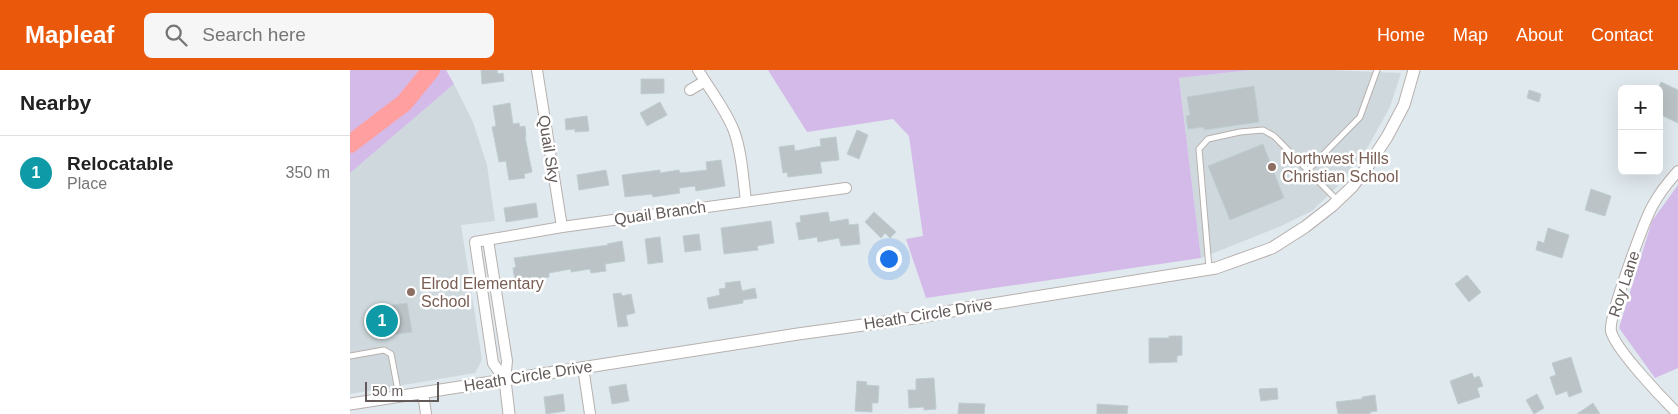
<!DOCTYPE html>
<html lang="en">
<head>
<meta charset="utf-8">
<style>
  :root { --surface:#fff; --page:#f6f6f6; --text:#222; --muted:#767676; --line:#e0e0e0; --accent:#ea580c }
  body { margin:0; font-family:Helvetica,sans-serif; background:var(--page); color:var(--text) }
  .controls { position:absolute; right:15px; top:15px; display:grid; overflow:hidden; border-radius:8px; box-shadow:0 5px 20px #0002 }
  .controls button { width:45px; height:45px; display:grid; place-items:center; padding:0; border:0; border-bottom:1px solid var(--line); background:var(--surface); color:var(--text); font:25px sans-serif }
  .scale { position:absolute; left:15px; bottom:12px; width:74px; box-sizing:border-box; padding-left:5px; border:2px solid #635a59; border-top:0; font-size:14px; line-height:18px; white-space:nowrap; color:#635a59; -webkit-text-stroke:4px #fff; paint-order:stroke }
  .you { position:absolute; left:538px; top:188px; width:18px; height:18px; margin:-12px; border:4px solid #fff; border-radius:50%; background:#1a73e8; box-shadow:0 0 0 8px #1a73e833 }
  .badge { display:grid; place-items:center; width:32px; height:32px; border-radius:50%; background:var(--accent); color:#fff; font-size:16px; font-weight:700 }
  .pin { position:absolute; translate:-50% -50%; border:2px solid #fff; box-shadow:0 1px 5px #0006 }
  .list { margin:0; padding:0; list-style:none }
  h2 { display:flex; justify-content:space-between; align-items:center; height:65px; margin:0; padding:0 20px; font-size:21px }
  h2 small { font-size:16px; font-weight:400; color:var(--muted) }
  .list li { display:grid; grid-template-columns:32px 1fr auto; gap:15px; align-items:center; box-sizing:border-box; height:75px; padding:0 20px; border-top:1px solid var(--line) }
  .list b { display:block; font-size:19px; white-space:nowrap }
  .list p { margin:0; font-size:16px; white-space:nowrap; color:var(--muted) }
  .list em { font-size:16px; font-style:normal; color:var(--muted) }
  .icon { flex:none; width:28px; height:28px; fill:none; stroke:currentColor; stroke-width:2; stroke-linecap:round; stroke-linejoin:round }
  .map { position:relative; flex:none; width:1328px; height:344px; overflow:hidden }
  header { display:flex; align-items:center; gap:30px; box-sizing:border-box; height:70px; padding:0 25px; background:var(--accent); color:#fff }
  header strong { font-size:24px }
  nav { display:flex; gap:28px; margin-inline-start:auto; font-size:18px }
  .search { width:350px; height:45px; background:var(--page); display:flex; align-items:center; gap:12px; box-sizing:border-box; padding:0 18px; border-radius:8px; color:var(--muted); font-size:19px }
  main { display:flex }
  aside { flex:1; background:var(--surface) }
  .map>svg:first-child { display:block }
  .education { fill:#cfd9dd }
  .green { fill:#d3bae8 }
  .lines { fill:none; stroke-linecap:round; stroke-linejoin:round }
  .river { stroke:#ff9fa0; stroke-width:18 }
  .building { fill:#bbc3c6; stroke:#beced3 }
  .service-casing { stroke:#b7b0ae; stroke-width:7 }
  .minor-casing { stroke:#b7b0ae; stroke-width:12 }
  .tertiary-casing { stroke:#b7b0ae; stroke-width:13 }
  .service { stroke:#fff; stroke-width:5 }
  .minor { stroke:#fff; stroke-width:10 }
  .tertiary { stroke:#fff; stroke-width:11 }
  .education-dot { fill:#8d6e63; stroke:#fff; stroke-width:2 }
  .labels { text-anchor:middle; dominant-baseline:central; stroke-width:5; stroke-linejoin:round; paint-order:stroke }
  .street-label { font-size:16px; fill:#635a59; stroke:#fff }
  .education-label { font-size:16px; fill:#785e54; stroke:#fff; text-anchor:start }
</style>
</head>
<body>
<header>
<strong>Mapleaf</strong>
<div class="search"><svg class="icon" aria-label="search" viewBox="0 0 24 24"><circle cx="10" cy="10" r="6"/><path d="M15 15l6 6"/></svg>Search here</div>
<nav><a>Home</a><a>Map</a><a>About</a><a>Contact</a></nav>
</header>
<main>
<aside>
<h2>Nearby<small></small></h2>
<ul class="list">
<li><span class="badge" style="background:#0f9aa8">1</span><div><b>Relocatable</b><p>Place</p></div><em>350 m</em></li>
</ul>
</aside>
<div class="map">
<svg width="1328" height="344" viewBox="0 0 1328 344">
  <rect width="100%" height="100%" fill="#e0e9ee"/>
  <g class="education">
    <path d="M 901,0 L 979,0 L 1051,3 L 1040,37 L 1016,80 L 991,113 L 962,141 L 929,157 L 851,188 L 829,8 Z"/>
    <path d="M 104,14 L 123,52 L 137,95 L 145,151 L 111,155 L 132,290 L 125,303 L 0,324 L 0,103 Z"/>
  </g>
  <g class="green">
    <path d="M 0,0 L 96,0 L 104,14 L 0,103 Z"/>
    <path d="M 418,0 L 901,0 L 829,8 L 851,188 L 576,228 L 556,169 L 573,166 L 559,66 L 543,49 L 457,62 Z"/>
    <path d="M 1328,115 L 1328,298 L 1305,308 L 1269,258 L 1302,151 Z"/>
  </g>
  <g class="lines">
    <path class="river" d="M 0,74 L 54,33 L 81,0"/>
  </g>
  <g class="building">
    <path d="M 131,0 L 147,0 L 148,4 L 153,3 L 154,11 L 132,14 Z"/>
    <path d="M 291,9 L 314,9 L 314,23 L 291,24 Z"/>
    <path d="M 1311,12 L 1328,20 L 1328,53 L 1309,44 L 1309,17 Z"/>
    <path d="M 904,16 L 909,52 L 854,60 L 854,57 L 838,59 L 836,46 L 840,45 L 837,27 Z"/>
    <path d="M 1179,20 L 1191,24 L 1189,32 L 1177,28 Z"/>
    <path d="M 310,32 L 317,45 L 297,56 L 290,43 Z"/>
    <path d="M 160,33 L 163,54 L 169,53 L 170,57 L 175,56 L 176,67 L 175,67 L 182,102 L 174,104 L 175,108 L 159,110 L 156,91 L 149,92 L 142,57 L 146,56 L 143,36 Z"/>
    <path d="M 237,46 L 239,61 L 225,62 L 225,59 L 216,60 L 215,49 Z"/>
    <path d="M 507,60 L 518,65 L 509,89 L 497,84 Z"/>
    <path d="M 486,67 L 489,90 L 470,92 L 472,103 L 438,107 L 437,102 L 433,103 L 429,77 L 444,75 L 445,81 L 471,76 L 470,69 Z"/>
    <path d="M 913,74 L 934,128 L 880,150 L 858,96 Z"/>
    <path d="M 371,90 L 375,116 L 346,121 L 345,116 L 329,118 L 330,123 L 303,127 L 302,124 L 275,127 L 272,105 L 310,100 L 310,103 L 329,100 L 330,103 L 357,100 L 356,92 Z"/>
    <path d="M 256,100 L 259,115 L 229,120 L 227,105 Z"/>
    <path d="M 1241,119 L 1261,126 L 1255,146 L 1235,140 Z"/>
    <path d="M 186,133 L 188,147 L 156,152 L 154,138 Z"/>
    <path d="M 478,142 L 480,152 L 498,149 L 499,155 L 508,154 L 510,174 L 491,176 L 489,168 L 468,172 L 467,167 L 449,170 L 446,153 L 451,152 L 450,146 Z"/>
    <path d="M 524,142 L 546,162 L 540,168 L 535,163 L 531,168 L 515,152 Z"/>
    <path d="M 421,151 L 424,173 L 407,176 L 408,180 L 374,184 L 371,158 Z"/>
    <path d="M 1198,158 L 1219,165 L 1212,188 L 1186,180 L 1188,171 L 1194,173 Z"/>
    <path d="M 349,164 L 351,180 L 335,182 L 333,166 Z"/>
    <path d="M 310,167 L 313,192 L 298,194 L 295,169 Z"/>
    <path d="M 272,171 L 275,191 L 255,194 L 256,201 L 241,203 L 240,199 L 221,202 L 221,199 L 199,203 L 199,207 L 184,210 L 183,207 L 165,211 L 163,198 L 166,197 L 164,188 L 258,175 L 257,174 Z"/>
    <path d="M 1117,205 L 1131,222 L 1119,232 L 1105,214 Z"/>
    <path d="M 390,211 L 392,221 L 405,218 L 407,228 L 393,230 L 393,233 L 359,239 L 357,228 L 370,225 L 369,219 L 376,218 L 375,213 Z"/>
    <path d="M 271,223 L 272,226 L 281,224 L 285,243 L 276,245 L 278,256 L 268,257 L 263,224 Z"/>
    <path d="M 57,233 L 62,262 L 27,267 L 22,238 Z"/>
    <path d="M 819,266 L 832,266 L 832,285 L 827,286 L 827,292 L 799,293 L 799,268 L 819,268 Z"/>
    <path d="M 1221,287 L 1232,322 L 1219,327 L 1217,321 L 1206,325 L 1200,307 L 1206,305 L 1202,293 Z"/>
    <path d="M 1122,303 L 1124,308 L 1129,306 L 1133,316 L 1127,318 L 1130,327 L 1108,334 L 1100,311 Z"/>
    <path d="M 584,308 L 586,339 L 574,340 L 574,337 L 559,338 L 558,320 L 566,320 L 566,309 Z"/>
    <path d="M 507,311 L 517,312 L 516,315 L 529,316 L 528,333 L 522,333 L 522,342 L 505,341 Z"/>
    <path d="M 276,314 L 279,331 L 262,334 L 259,317 Z"/>
    <path d="M 927,318 L 928,329 L 911,331 L 909,319 Z"/>
    <path d="M 213,324 L 215,341 L 196,344 L 194,327 Z"/>
    <path d="M 1187,324 L 1194,338 L 1184,344 L 1176,330 Z"/>
    <path d="M 1025,325 L 1027,341 L 1020,342 L 1020,344 L 988,344 L 986,332 L 1012,329 L 1012,327 Z"/>
    <path d="M 609,333 L 635,334 L 634,344 L 608,344 Z"/>
    <path d="M 1243,333 L 1250,344 L 1227,344 Z"/>
    <path d="M 747,334 L 778,336 L 777,344 L 747,344 Z"/>
  </g>
  <g class="lines">
    <g class="service-casing">
      <g id="service">
        <path d="M 958,100 L 1010,47 L 1027,0"/>
        <path d="M 859,198 L 849,79 L 858,69 L 890,62 L 913,60 L 924,66 L 987,130"/>
        <path d="M 0,286 L 34,280 L 41,284 L 42,289 L 49,326"/>
      </g>
    </g>
    <g class="minor-casing">
      <g id="minor">
        <path d="M 187,0 L 212,157"/>
        <path d="M 348,0 C 360,20 376,40 384,61 C 392,83 393,108 396,131"/>
        <path d="M 340,20 L 355,11"/>
        <path d="M 138,170 L 157,291 L 155,310"/>
        <path d="M 233,297 L 240,344"/>
        <path d="M 155,310 L 143,293 L 125,172 L 212,157 L 496,118"/>
        <path d="M 73,323 L 76,344"/>
        <path d="M 1328,344 C 1313,329 1265,279 1261,261 C 1258,248 1295,149 1303,135 C 1310,122 1319,111 1328,101"/>
      </g>
    </g>
    <g class="tertiary-casing">
      <g id="tertiary">
        <path d="M 155,310 L 159,344"/>
        <path d="M 0,334 L 448,264 L 571,247 L 617,238 L 866,198 L 922,178 L 955,157 L 982,136 L 1002,117 L 1018,96 L 1037,67 L 1054,35 L 1064,0"/>
      </g>
    </g>
    <use href="#service" class="service"/>
    <use href="#minor" class="minor"/>
    <use href="#tertiary" class="tertiary"/>
  </g>
  <g class="education-dot">
    <circle cx="922" cy="97" r="5"/>
    <circle cx="61" cy="222" r="5"/>
  </g>
  <g class="labels">
    <g class="street-label">
      <text transform="translate(199 79) rotate(81)">Quail Sky</text>
      <text transform="translate(310 143) rotate(-8)">Quail Branch</text>
      <text transform="translate(1274 214) rotate(-72)">Roy Lane</text>
      <text transform="translate(578 244) rotate(-9)">Heath Circle Drive</text>
      <text transform="translate(178 306) rotate(-9)">Heath Circle Drive</text>
    </g>
    <g class="education-label">
      <text x="932" y="88">Northwest Hills<tspan x="932" dy="18">Christian School</tspan></text>
      <text x="71" y="213">Elrod Elementary<tspan x="71" dy="18">School</tspan></text>
    </g>
  </g>
</svg>
<div class="controls">
<button>+</button>
<button>−</button>
</div>
<div class="scale">50 m</div>
<div class="you"></div>
<div class="pin badge" style="left:32px;top:251px;background:#0f9aa8">1</div>
</div>
</main>
</body>
</html>
